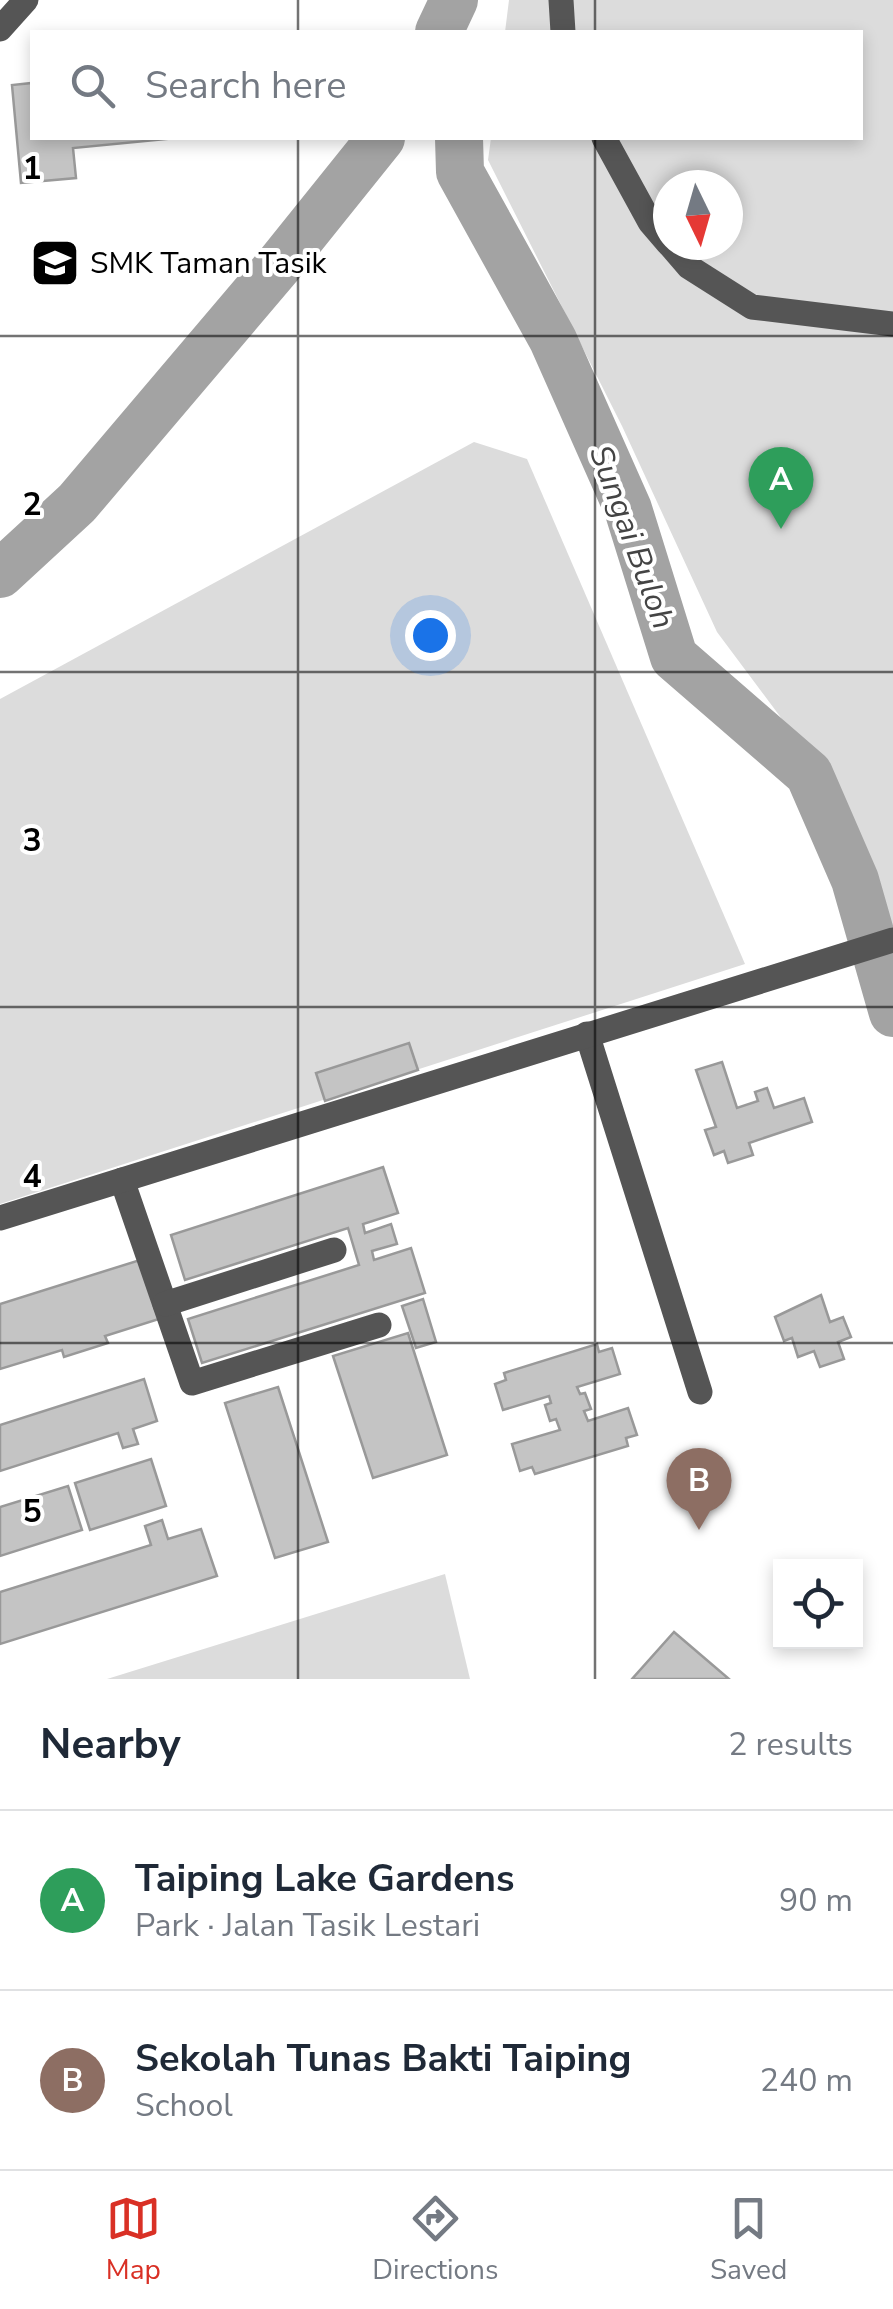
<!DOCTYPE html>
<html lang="en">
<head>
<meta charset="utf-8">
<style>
  :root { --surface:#fff; --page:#f2f2f3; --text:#1f2937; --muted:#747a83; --line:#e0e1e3; --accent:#d93025 }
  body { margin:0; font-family:"Nunito Sans",sans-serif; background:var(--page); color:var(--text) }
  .controls { position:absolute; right:30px; bottom:30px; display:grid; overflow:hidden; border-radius:0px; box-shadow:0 5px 15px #0003 }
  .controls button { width:90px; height:90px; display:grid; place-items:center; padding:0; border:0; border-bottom:2px solid var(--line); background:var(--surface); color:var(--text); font:50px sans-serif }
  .compass { position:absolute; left:653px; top:170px; width:90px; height:90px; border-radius:50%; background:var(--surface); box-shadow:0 5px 15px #0003; rotate:175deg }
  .you { position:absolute; left:430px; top:635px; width:35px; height:35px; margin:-25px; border:8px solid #fff; border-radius:50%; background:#1a73e8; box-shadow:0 0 0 15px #1a73e833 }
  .badge { display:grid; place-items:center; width:65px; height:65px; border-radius:50%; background:var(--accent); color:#fff; font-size:32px; font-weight:700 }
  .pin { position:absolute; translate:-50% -82px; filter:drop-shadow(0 2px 5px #0008) }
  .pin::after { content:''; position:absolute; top:52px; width:35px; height:30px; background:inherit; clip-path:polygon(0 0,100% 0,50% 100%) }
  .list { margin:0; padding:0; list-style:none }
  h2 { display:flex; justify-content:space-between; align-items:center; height:130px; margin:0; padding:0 40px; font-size:42px }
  h2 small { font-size:32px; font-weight:400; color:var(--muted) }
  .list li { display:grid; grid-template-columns:65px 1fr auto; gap:30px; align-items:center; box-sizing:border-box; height:180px; padding:0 40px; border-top:2px solid var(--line) }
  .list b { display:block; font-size:38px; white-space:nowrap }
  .list p { margin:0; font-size:32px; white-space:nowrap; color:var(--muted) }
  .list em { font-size:32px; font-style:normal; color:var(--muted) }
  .icon { flex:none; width:55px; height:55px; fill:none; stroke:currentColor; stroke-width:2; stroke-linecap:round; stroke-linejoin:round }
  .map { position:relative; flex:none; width:893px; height:1679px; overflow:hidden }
  .search { position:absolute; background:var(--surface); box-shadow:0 5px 15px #0003; left:30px; right:30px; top:30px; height:110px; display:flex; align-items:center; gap:25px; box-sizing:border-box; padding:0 35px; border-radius:0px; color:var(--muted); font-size:38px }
  .sheet { height:490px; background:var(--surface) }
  nav { display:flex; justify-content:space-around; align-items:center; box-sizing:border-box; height:140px; border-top:2px solid var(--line); background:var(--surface); font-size:28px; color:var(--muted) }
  nav a { display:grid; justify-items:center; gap:5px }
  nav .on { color:var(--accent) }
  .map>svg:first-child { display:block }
  .green { fill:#dcdcdc; fill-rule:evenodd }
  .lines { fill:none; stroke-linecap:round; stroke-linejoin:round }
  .river { stroke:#a3a3a3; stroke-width:48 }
  .building { fill:#c4c4c4; stroke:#999; stroke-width:2.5 }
  .minor { stroke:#555; stroke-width:25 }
  .grid { fill:none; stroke:#000; stroke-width:2.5; stroke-opacity:0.55 }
  .labels { text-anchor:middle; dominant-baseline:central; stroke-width:8; stroke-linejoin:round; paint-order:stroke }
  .poi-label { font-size:30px; fill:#000; stroke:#fff; text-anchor:start }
  .water-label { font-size:32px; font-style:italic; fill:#444; stroke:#fff }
  .grid-label { font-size:32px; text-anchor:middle; font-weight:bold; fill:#000; stroke:#fff; stroke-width:8; stroke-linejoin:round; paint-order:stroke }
</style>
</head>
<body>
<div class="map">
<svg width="893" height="1679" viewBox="0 0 893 1679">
  <rect width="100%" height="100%" fill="#fff"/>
  <g class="green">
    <path d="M 509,0 L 893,0 L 893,946 L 823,774 L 717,632 L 622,426 L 488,160 L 491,138 L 860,138 L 860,32 L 505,32 ZM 668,185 L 728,185 L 728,245 L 668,245 Z"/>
    <path d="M 474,442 L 527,459 L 745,964 L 0,1204 L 0,699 Z"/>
    <path d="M 445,1574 L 470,1679 L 107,1679 Z"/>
  </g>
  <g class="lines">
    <g class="river">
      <path d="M 439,32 L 454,0"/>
      <path d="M 459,138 L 460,172 L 553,340 L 628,509 L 674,657 L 809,774 L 855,880 L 893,1013"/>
      <path d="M 0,574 L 77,503 L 279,265 L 381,138"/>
    </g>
  </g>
  <g class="building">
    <path d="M 32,83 L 32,138 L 176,138 L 73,148 L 76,178 L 21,183 L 12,85 Z"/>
    <path d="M 409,1043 L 418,1070 L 325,1101 L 316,1073 Z"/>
    <path d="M 722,1062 L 737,1108 L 758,1101 L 755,1092 L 767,1088 L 774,1108 L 804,1098 L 812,1122 L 749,1143 L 753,1155 L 728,1163 L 724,1151 L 714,1155 L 705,1130 L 716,1127 L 696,1070 Z"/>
    <path d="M 383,1167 L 398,1213 L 363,1224 L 365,1233 L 391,1224 L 397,1244 L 372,1251 L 374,1260 L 411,1248 L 425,1293 L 202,1363 L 188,1319 L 359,1265 L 348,1228 L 185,1280 L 171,1235 Z"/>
    <path d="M 140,1260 L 159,1319 L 105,1336 L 108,1343 L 64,1357 L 62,1350 L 0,1369 L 0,1304 Z"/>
    <path d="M 821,1295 L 830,1322 L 843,1317 L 851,1337 L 838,1342 L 844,1359 L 820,1367 L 814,1351 L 798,1357 L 792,1338 L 784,1341 L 775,1317 Z"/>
    <path d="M 423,1299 L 436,1342 L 416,1348 L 402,1306 Z"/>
    <path d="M 408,1333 L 447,1455 L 373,1478 L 333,1356 Z"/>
    <path d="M 597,1344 L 599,1352 L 612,1348 L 620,1374 L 577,1387 L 580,1394 L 585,1393 L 591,1409 L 584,1411 L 588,1421 L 628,1408 L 637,1435 L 626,1438 L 628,1446 L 535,1474 L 532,1467 L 520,1471 L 512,1444 L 560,1430 L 556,1419 L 550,1421 L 545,1405 L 551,1403 L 549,1396 L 503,1410 L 495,1384 L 506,1380 L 504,1373 Z"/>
    <path d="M 144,1379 L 157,1421 L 133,1429 L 138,1444 L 123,1448 L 118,1433 L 0,1471 L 0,1425 Z"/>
    <path d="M 278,1387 L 328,1542 L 275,1558 L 225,1403 Z"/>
    <path d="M 151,1459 L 166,1506 L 90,1530 L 75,1483 Z"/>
    <path d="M 68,1486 L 82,1530 L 0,1556 L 0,1507 Z"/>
    <path d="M 162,1520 L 168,1539 L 201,1529 L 217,1576 L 0,1644 L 0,1592 L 151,1545 L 145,1526 Z"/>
    <path d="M 674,1632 L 729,1679 L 632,1679 Z"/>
  </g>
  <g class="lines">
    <g class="minor">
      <path d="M 561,0 L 563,32"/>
      <path d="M 0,29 L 26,0"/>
      <path d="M 604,138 L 650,222 L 668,243"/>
      <path d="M 670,245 L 689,267 L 752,307 L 893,324"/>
      <path d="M 587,1034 L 700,1392"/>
      <path d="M 122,1180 L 192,1383 L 379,1325"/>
      <path d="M 0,1218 L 893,940"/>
      <path d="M 165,1304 L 334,1250"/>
    </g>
  </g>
  <path class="grid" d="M 298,0 L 298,32M 595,0 L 595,32M 298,138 L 298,1679M 595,138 L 595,1679M 0,336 L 893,336M 0,672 L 893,672M 0,1007 L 893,1007M 0,1343 L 893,1343"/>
  <defs>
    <g id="school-square" transform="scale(2.5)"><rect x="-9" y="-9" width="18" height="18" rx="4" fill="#000" stroke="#fff"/><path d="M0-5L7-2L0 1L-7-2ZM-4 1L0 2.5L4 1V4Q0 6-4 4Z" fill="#fff"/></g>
  </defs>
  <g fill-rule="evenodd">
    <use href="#school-square" x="55" y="263"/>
  </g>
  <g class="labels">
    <g class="poi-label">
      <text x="90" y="263">SMK Taman Tasik</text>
    </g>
    <g class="water-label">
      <text transform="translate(632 537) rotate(70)">Sungai Buloh</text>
    </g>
  </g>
  <g class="grid-label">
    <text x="32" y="179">1</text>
    <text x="32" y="515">2</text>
    <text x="32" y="851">3</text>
    <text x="32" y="1187">4</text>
    <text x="32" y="1522">5</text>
  </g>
</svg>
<div class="controls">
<button><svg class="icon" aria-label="locate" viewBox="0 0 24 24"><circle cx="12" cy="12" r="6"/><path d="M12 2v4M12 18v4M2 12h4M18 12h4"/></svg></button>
</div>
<svg class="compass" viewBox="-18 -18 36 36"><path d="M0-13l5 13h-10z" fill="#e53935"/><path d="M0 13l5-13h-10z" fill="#747a83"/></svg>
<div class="you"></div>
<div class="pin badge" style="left:781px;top:529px;background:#2e9e5b">A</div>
<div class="pin badge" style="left:699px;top:1530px;background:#8d6e63">B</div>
<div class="search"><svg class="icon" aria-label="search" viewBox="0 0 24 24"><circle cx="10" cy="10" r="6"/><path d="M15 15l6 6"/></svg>Search here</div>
</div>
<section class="sheet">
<h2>Nearby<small>2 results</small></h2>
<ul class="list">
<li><span class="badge" style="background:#2e9e5b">A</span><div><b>Taiping Lake Gardens</b><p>Park · Jalan Tasik Lestari</p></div><em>90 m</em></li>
<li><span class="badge" style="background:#8d6e63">B</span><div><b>Sekolah Tunas Bakti Taiping</b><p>School</p></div><em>240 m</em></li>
</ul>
</section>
<nav>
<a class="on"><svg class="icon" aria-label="map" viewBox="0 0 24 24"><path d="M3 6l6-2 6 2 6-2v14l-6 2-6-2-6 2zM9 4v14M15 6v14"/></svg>Map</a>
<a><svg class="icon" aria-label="directions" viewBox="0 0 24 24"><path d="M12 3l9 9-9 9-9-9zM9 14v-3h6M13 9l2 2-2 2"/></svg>Directions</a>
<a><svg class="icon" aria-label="saved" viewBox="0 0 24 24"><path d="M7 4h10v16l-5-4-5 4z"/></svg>Saved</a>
</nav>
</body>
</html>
